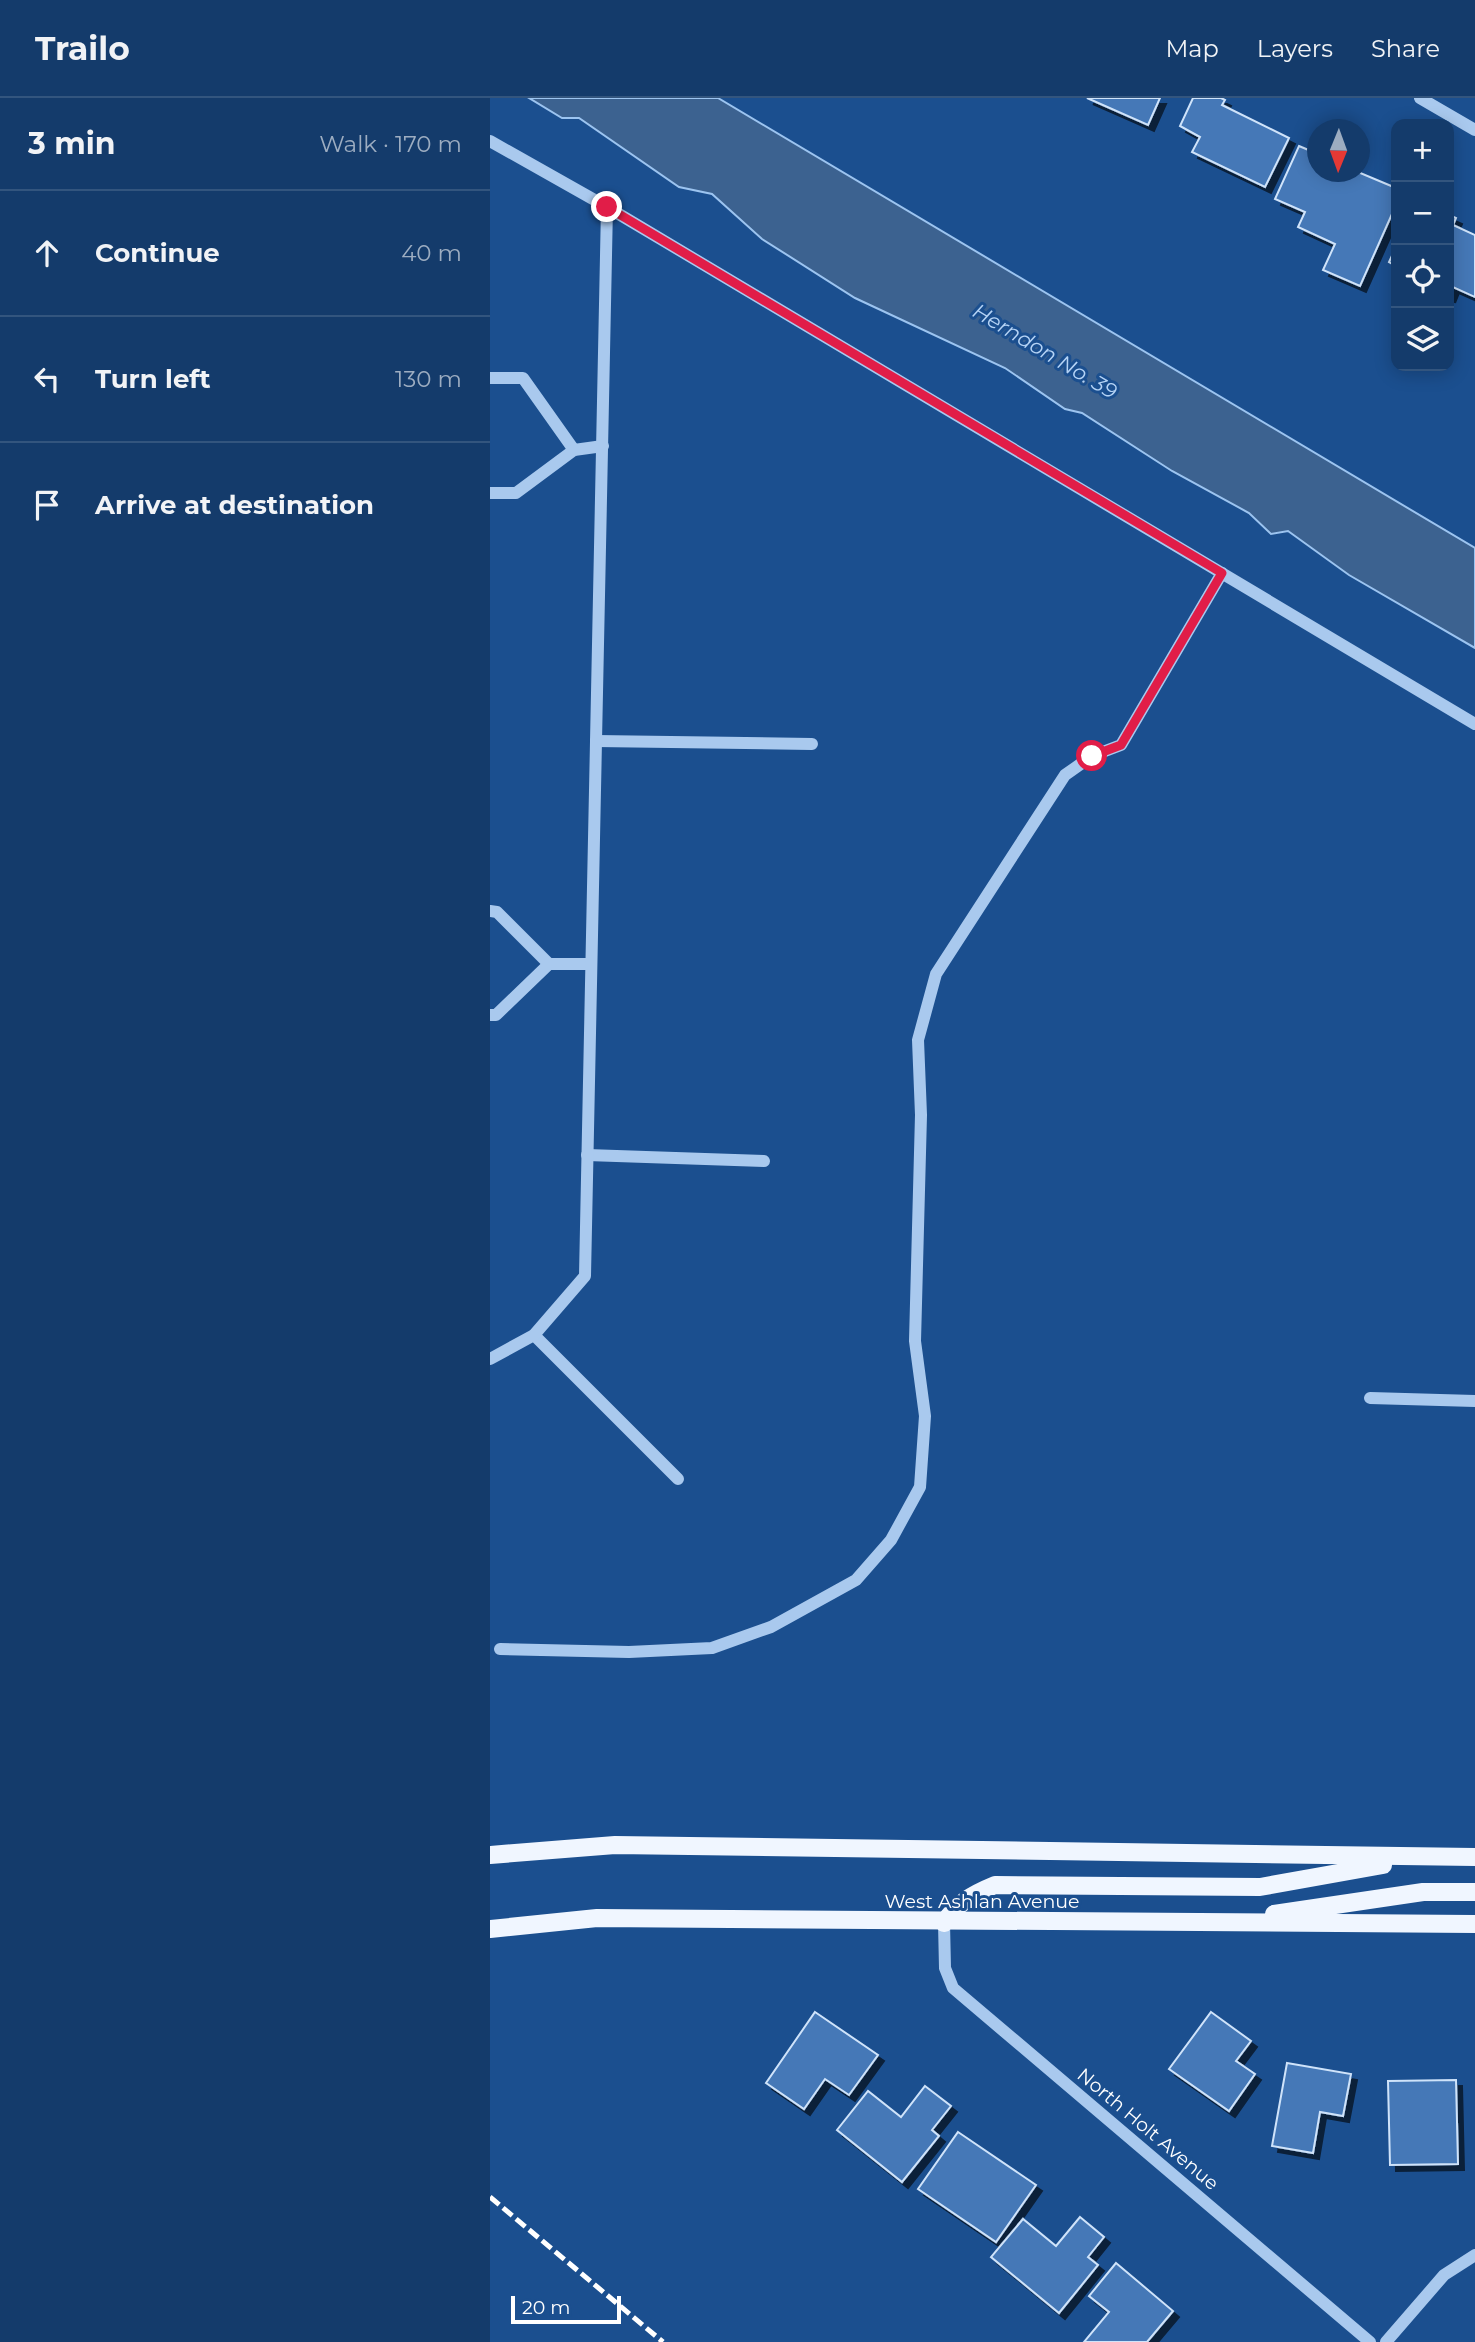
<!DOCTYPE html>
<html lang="en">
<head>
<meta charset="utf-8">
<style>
  :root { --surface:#143b6b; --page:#214673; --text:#f1f3f6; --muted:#9dadc1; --line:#33557e }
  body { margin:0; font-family:Montserrat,sans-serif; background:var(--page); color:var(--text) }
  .controls { position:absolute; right:21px; top:21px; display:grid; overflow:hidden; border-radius:14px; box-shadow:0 4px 18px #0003 }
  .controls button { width:63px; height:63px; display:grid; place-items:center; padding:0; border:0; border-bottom:2px solid var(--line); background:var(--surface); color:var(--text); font:35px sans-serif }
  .compass { position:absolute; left:817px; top:21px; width:63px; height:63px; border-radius:50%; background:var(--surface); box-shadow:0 4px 18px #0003; rotate:181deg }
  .scale { position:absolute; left:21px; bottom:18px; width:110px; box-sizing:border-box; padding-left:7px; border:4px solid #fff; border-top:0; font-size:19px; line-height:24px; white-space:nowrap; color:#fff; -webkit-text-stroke:5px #1b4f8f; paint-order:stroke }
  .stop { position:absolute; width:21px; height:21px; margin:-16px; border:5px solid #e11d48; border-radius:50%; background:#fff }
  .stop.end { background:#e11d48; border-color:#fff; box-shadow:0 2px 7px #0008 }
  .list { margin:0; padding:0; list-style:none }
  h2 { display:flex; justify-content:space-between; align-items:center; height:91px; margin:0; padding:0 28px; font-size:30px }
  h2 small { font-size:23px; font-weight:400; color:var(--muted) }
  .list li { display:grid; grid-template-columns:46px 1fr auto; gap:21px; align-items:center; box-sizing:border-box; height:126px; padding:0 28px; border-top:2px solid var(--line) }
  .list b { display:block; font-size:26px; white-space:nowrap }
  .list em { font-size:23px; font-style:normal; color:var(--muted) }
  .icon { flex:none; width:38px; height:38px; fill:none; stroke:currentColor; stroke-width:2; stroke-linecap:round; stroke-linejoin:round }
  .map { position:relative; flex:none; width:985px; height:2244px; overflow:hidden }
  header { display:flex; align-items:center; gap:42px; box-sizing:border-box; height:98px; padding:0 35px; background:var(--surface); border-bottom:2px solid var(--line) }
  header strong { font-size:33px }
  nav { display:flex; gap:38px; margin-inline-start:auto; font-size:24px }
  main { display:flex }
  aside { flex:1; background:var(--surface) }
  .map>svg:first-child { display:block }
  .water { fill:#3c6290; stroke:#9cc4f0; stroke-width:2 }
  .building { fill:#4478b7; stroke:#cfe3fa; stroke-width:2; filter:url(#shadow) }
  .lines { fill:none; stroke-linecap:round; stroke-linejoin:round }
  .minor { stroke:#a9c9ee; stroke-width:12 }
  .major { stroke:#f0f6ff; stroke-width:18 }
  .rail { stroke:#fff; stroke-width:5; stroke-dasharray:12 5; stroke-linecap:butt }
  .route { stroke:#e11d48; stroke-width:9 }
  .labels { text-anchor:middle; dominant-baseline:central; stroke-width:6; stroke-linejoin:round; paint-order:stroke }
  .street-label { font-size:19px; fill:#fff; stroke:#1b4f8f }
  .water-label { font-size:21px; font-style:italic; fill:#b5d3f5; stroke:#1b4f8f }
</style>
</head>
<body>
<header>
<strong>Trailo</strong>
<nav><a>Map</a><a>Layers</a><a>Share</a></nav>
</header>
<main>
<aside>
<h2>3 min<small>Walk · 170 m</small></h2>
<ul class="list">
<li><svg class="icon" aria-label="ahead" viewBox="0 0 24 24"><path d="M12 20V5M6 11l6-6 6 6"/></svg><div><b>Continue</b></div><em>40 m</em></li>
<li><svg class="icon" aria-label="left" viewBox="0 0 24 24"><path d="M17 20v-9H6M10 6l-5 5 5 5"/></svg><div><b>Turn left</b></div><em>130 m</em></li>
<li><svg class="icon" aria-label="arrive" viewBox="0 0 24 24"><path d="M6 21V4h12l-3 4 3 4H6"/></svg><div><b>Arrive at destination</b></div></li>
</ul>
</aside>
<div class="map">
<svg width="985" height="2244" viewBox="0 0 985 2244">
  <defs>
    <filter id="shadow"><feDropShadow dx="6" dy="6" stdDeviation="0" flood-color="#0009"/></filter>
  </defs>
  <rect width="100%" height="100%" fill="#1b4f8f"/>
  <path class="water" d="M 39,0 L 228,0 L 985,450 L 985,550 L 859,477 L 798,433 L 781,436 L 759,415 L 682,373 L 592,315 L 575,311 L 515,270 L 365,200 L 272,141 L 222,96 L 189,89 L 89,20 L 72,20 Z"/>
  <g class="building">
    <path d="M 597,0 L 670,0 L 658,27 Z"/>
    <path d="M 703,0 L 731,0 L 735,2 L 732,7 L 799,40 L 775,89 L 702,54 L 710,39 L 690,28 Z"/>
    <path d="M 809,48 L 828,56 L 828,74 L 868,74 L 906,90 L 906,107 L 870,188 L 833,172 L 845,146 L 808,129 L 815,114 L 785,101 Z"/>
    <path d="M 959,117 L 966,120 L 963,127 L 985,137 L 985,199 L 963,189 L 959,199 Z"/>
    <path d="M 906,149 L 906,168 L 899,164 Z"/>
    <path d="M 325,1914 L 388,1957 L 359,1997 L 335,1981 L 314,2011 L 276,1985 Z"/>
    <path d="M 721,1914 L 761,1943 L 746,1963 L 765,1976 L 739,2013 L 679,1971 Z"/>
    <path d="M 797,1965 L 861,1976 L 853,2018 L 830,2014 L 823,2055 L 782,2048 Z"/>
    <path d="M 966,1982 L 968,2066 L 900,2067 L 898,1983 Z"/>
    <path d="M 435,1988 L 461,2008 L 442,2032 L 449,2038 L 412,2084 L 347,2032 L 378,1993 L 411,2019 Z"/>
    <path d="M 468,2034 L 546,2087 L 506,2144 L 428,2091 Z"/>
    <path d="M 590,2119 L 614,2139 L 598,2159 L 608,2167 L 569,2215 L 501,2159 L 533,2121 L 566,2148 Z"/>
    <path d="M 626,2165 L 683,2213 L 657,2244 L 594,2244 L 619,2214 L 599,2198 Z"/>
  </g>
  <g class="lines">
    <g class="minor">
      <path d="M 930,0 L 985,32"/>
      <path d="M 0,43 L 117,109 L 985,626"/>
      <path d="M 0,280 L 33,280 L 84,352"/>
      <path d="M 0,395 L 26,395 L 84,352 L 113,348"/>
      <path d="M 106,643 L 322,646"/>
      <path d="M 0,813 L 7,814 L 59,866"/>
      <path d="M 0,917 L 6,917 L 59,866 L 101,866"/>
      <path d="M 97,1057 L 274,1063"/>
      <path d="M 44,1237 L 188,1381"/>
      <path d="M 0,1261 L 44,1237 L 95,1178 L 117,109"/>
      <path d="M 880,1300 L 985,1303"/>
      <path d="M 10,1551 L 139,1554 L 222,1550 L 281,1529 L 366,1482 L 401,1442 L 430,1389 L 435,1318 L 425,1243 L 431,1017 L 428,942 L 446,876 L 575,677 L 602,658 L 631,647 L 732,475"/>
      <path d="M 454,1825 L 455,1870 L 463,1890 L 880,2244"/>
      <path d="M 896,2244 L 954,2177 L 985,2157"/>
    </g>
    <g class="major">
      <path d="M 0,1757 L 125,1747 L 985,1759"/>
      <path d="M 784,1816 L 933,1794 L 985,1794"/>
      <path d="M 454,1825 C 467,1805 483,1796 505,1787 L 770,1789 L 893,1767"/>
      <path d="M 0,1831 L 107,1820 L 985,1826"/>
    </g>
    <path class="rail" d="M 0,2099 L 173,2244"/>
  </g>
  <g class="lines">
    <path class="route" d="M 117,109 L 732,475 L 631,647 L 602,658"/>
  </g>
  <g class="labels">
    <g class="street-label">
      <text x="492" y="1803">West Ashlan Avenue</text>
      <text transform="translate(658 2031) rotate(40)">North Holt Avenue</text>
    </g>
    <g class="water-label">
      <text transform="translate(555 253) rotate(31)">Herndon No. 39</text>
    </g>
  </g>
</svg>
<div class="controls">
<button>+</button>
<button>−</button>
<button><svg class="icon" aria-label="locate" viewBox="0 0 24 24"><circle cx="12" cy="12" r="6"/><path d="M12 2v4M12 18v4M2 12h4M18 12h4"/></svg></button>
<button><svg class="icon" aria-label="layers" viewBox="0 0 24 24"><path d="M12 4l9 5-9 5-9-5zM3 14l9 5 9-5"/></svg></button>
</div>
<svg class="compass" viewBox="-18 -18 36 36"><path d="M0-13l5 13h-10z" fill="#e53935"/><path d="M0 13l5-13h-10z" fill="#9dadc1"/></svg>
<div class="scale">20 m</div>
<div class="stop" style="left:602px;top:658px"></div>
<div class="stop end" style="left:117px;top:109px"></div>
</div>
</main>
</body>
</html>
